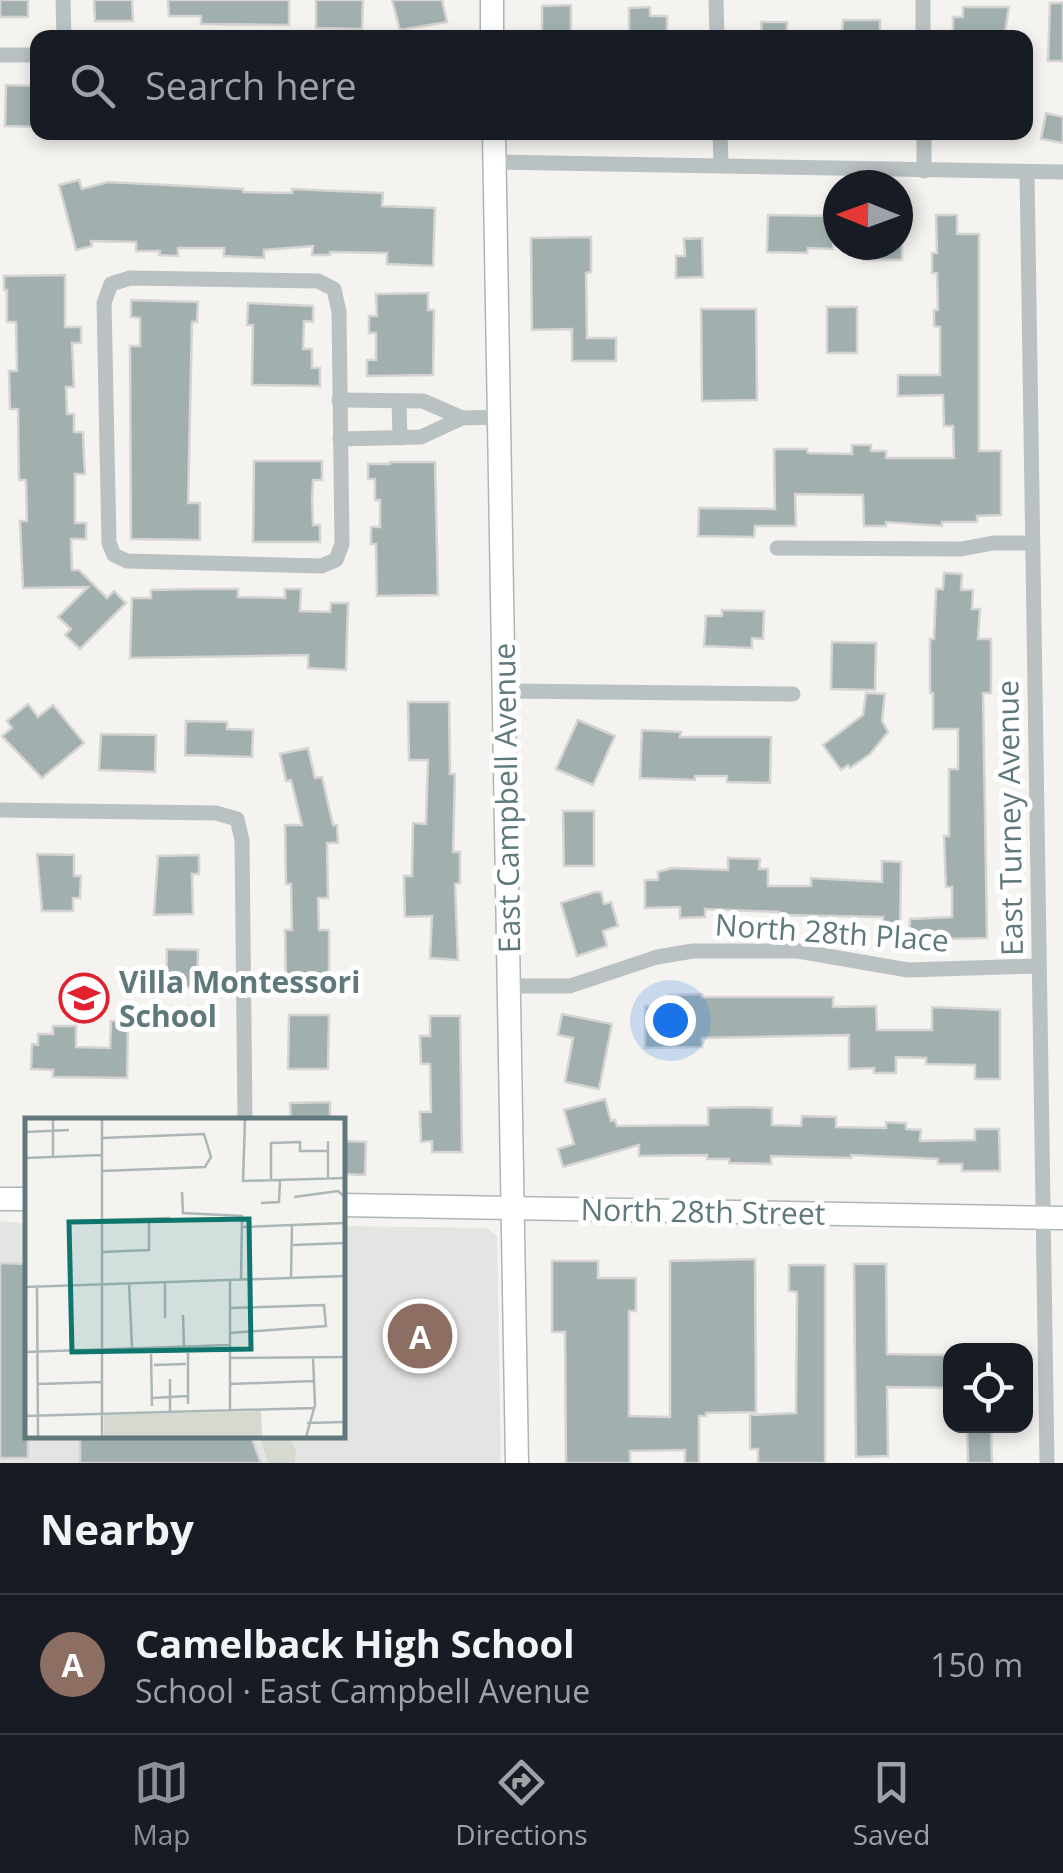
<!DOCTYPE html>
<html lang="en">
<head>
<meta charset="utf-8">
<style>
  :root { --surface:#171b24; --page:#20242c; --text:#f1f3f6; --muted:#9ea1a6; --line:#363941; --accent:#8c9099 }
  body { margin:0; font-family:"Open Sans",sans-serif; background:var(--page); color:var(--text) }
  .controls { position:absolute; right:30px; bottom:30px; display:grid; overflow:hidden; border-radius:20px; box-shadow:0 5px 15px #0003 }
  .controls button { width:90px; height:90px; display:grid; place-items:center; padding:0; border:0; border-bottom:2px solid var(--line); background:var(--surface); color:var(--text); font:50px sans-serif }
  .compass { position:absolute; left:823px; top:170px; width:90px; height:90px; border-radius:50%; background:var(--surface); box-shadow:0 5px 15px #0003; rotate:271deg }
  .you { position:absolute; left:670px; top:1020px; width:35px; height:35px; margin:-25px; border:8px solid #fff; border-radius:50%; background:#1a73e8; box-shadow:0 0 0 15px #1a73e833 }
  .badge { display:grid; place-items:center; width:65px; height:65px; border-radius:50%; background:var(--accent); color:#fff; font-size:32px; font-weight:700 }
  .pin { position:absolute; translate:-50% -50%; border:5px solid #fff; box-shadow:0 2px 10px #0006 }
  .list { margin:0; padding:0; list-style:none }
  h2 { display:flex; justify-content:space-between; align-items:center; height:130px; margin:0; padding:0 40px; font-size:42px }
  h2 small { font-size:32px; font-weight:400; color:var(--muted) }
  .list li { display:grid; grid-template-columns:65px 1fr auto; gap:30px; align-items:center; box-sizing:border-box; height:140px; padding:0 40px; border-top:2px solid var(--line) }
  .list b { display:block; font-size:38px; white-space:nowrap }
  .list p { margin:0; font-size:32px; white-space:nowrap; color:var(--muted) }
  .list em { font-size:32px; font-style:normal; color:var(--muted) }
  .icon { flex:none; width:55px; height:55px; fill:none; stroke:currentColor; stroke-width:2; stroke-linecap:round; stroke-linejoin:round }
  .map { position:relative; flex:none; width:1063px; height:1463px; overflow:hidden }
  .search { position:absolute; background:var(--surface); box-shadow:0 5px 15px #0003; left:30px; right:30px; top:30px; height:110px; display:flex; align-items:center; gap:25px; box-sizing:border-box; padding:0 35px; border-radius:20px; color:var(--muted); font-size:38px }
  .sheet { height:270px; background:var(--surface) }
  nav { display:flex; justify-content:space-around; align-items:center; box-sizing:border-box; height:140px; border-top:2px solid var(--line); background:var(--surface); font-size:28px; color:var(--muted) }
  nav a { display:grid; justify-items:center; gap:5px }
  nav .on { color:var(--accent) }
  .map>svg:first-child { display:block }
  .built { fill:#e4e4e3 }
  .green { fill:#d5d9cf }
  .building { fill:#a1afaf; stroke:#d5d4d3; stroke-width:2.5 }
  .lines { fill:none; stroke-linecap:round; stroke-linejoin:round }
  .secondary-casing { stroke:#adb6b7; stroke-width:25 }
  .street { stroke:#bac1c3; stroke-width:15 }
  .secondary { stroke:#fff; stroke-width:22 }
  .labels { text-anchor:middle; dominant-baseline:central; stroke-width:10; stroke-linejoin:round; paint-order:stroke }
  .street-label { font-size:30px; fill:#5f787b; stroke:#fff }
  .poi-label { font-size:30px; font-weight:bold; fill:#5f787b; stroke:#fff; text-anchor:start }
  .inset-road { fill:none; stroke:#abb7b6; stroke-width:2.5 }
  .view { fill:#0f766e; fill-opacity:0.15; stroke:#0f766e; stroke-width:5 }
  .inset-edge { fill:none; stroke:#5f787b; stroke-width:5 }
</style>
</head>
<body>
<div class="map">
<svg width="1063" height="1463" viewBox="0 0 1063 1463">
  <rect width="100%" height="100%" fill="#f4f3f0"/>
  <path class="built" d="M 0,1221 L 27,1224 L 28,1436 L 342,1436 L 343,1226 L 488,1228 L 497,1237 L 501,1463 L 0,1463 Z"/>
  <path class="green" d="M 260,1436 L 289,1436 L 296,1451 L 295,1463 L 268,1463 Z"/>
  <g class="building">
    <rect x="0" y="0" width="28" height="17"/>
    <path d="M 94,0 L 132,0 L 133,21 L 95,21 Z"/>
    <path d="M 168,0 L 289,0 L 289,25 L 201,24 L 201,16 L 169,16 Z"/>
    <path d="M 316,0 L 363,0 L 362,29 L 316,28 Z"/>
    <path d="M 392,0 L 442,0 L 447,22 L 400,30 Z"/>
    <path d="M 1050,3 L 1063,3 L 1063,61 L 1048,61 Z"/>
    <path d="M 571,5 L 571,37 L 542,38 L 542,6 Z"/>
    <path d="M 650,7 L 650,16 L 667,16 L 667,38 L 629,38 L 629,8 Z"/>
    <path d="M 963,7 L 1009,7 L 1004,38 L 964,38 L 964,34 L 953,34 L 953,17 L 963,17 Z"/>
    <path d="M 843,20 L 880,20 L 880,38 L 842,38 Z"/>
    <path d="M 761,22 L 787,22 L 787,38 L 762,38 Z"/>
    <path d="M 6,85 L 38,86 L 38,127 L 5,126 Z"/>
    <path d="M 1046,113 L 1063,117 L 1063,143 L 1041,139 Z"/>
    <path d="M 79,180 L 82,189 L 108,182 L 243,189 L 243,192 L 292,193 L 292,189 L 383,193 L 382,206 L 435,208 L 433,266 L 387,264 L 387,253 L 330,252 L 330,255 L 312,255 L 313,246 L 264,250 L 264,258 L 224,256 L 224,248 L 178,248 L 178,256 L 159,255 L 160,251 L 136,251 L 136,242 L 91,241 L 92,246 L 76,250 L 59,185 Z"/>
    <path d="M 768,215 L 834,216 L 833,249 L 808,248 L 807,253 L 767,252 Z"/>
    <path d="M 936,215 L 957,215 L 957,234 L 979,234 L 979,451 L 1001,451 L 1001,515 L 977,516 L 977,522 L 942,522 L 942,526 L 886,522 L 886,526 L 864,526 L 863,495 L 795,494 L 796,526 L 755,526 L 754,537 L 698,536 L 699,508 L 775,509 L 774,449 L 807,449 L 808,453 L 852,454 L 852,445 L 871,445 L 871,451 L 886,451 L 886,458 L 954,458 L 953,426 L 944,426 L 943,395 L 898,396 L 898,375 L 940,375 L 940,327 L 934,326 L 934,310 L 938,310 L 937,273 L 932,273 L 932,253 L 937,253 Z"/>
    <path d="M 591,237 L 591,272 L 586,273 L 587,338 L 616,338 L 616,361 L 572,361 L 572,329 L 532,330 L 531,238 Z"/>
    <path d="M 702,238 L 703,277 L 676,278 L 676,256 L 685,256 L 684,239 Z"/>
    <rect x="864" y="245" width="38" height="15"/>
    <path d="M 65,275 L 65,327 L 81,327 L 81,343 L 72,343 L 74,387 L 66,387 L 67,414 L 74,414 L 74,432 L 83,432 L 84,458 L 85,474 L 75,474 L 75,523 L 86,523 L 86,539 L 71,539 L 72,570 L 79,570 L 107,598 L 114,591 L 126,603 L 80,649 L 65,635 L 71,629 L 58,617 L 88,587 L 23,588 L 20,521 L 27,521 L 26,480 L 19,480 L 18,409 L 10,409 L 9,371 L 17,371 L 16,322 L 7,322 L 7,290 L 4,290 L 4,276 Z"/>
    <path d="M 428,293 L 428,310 L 434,310 L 433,375 L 367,376 L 367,360 L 376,360 L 376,333 L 369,333 L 369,316 L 377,316 L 376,294 Z"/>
    <path d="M 131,300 L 198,302 L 197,322 L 192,322 L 188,503 L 200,503 L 200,540 L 131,539 L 130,346 L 140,346 L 140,318 L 131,317 Z"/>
    <path d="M 248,303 L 313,306 L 313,322 L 304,321 L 303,349 L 312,349 L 312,368 L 320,368 L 320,386 L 252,385 L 253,325 L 247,325 Z"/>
    <rect x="827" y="307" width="30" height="46"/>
    <path d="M 701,309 L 756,309 L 757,400 L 702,401 Z"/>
    <path d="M 254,461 L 322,461 L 322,480 L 313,480 L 312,499 L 313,525 L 320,525 L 320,542 L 253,542 Z"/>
    <path d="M 390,462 L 435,462 L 438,595 L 377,596 L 376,544 L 371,544 L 371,527 L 380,527 L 380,500 L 375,500 L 375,479 L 368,479 L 368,464 L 390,464 Z"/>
    <path d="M 944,573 L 962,574 L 961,590 L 973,590 L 972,609 L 980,609 L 978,639 L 991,639 L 991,693 L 983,693 L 987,938 L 909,940 L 910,919 L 952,917 L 952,887 L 946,887 L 944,836 L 949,836 L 949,769 L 958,769 L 958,729 L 933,729 L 933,693 L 930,693 L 930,639 L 934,639 L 936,589 L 943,589 Z"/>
    <path d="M 196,589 L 238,589 L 238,597 L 285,598 L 285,589 L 301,589 L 300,611 L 330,612 L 331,603 L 348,603 L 346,670 L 308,668 L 308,655 L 130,658 L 132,598 L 151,598 L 151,590 Z"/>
    <path d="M 722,610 L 764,611 L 763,639 L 752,638 L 752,648 L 704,646 L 706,616 L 722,616 Z"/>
    <path d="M 832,642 L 876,643 L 875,690 L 831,689 Z"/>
    <path d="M 866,693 L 885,694 L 882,721 L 888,732 L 870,754 L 850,768 L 848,765 L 841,770 L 823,745 L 863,715 Z"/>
    <path d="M 408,702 L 449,702 L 450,774 L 455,774 L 453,852 L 460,852 L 460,883 L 455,884 L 458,960 L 430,958 L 432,916 L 405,917 L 404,876 L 412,876 L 413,823 L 426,824 L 428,760 L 409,760 Z"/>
    <path d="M 28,704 L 38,717 L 53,705 L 84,743 L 42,778 L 2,736 L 12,728 L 7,721 Z"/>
    <path d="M 578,720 L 615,736 L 593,785 L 556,769 Z"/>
    <path d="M 186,721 L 227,722 L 227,729 L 253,730 L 252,757 L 185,755 Z"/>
    <path d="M 642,730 L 681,732 L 680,737 L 771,737 L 770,783 L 727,782 L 727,776 L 695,776 L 695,780 L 640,778 Z"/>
    <path d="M 101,734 L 156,735 L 155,772 L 99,770 Z"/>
    <path d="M 308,748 L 315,778 L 322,777 L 333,825 L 337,825 L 338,843 L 327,843 L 328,898 L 318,898 L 319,930 L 329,930 L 329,985 L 286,985 L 285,930 L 292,930 L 291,884 L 286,884 L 285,825 L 302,825 L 291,780 L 286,781 L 280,754 Z"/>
    <path d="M 563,811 L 594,811 L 594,866 L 564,866 Z"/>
    <path d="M 37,854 L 74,855 L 74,876 L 81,876 L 80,898 L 73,898 L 73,911 L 42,911 Z"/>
    <path d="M 199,855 L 199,874 L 192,874 L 193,914 L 154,915 L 158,856 Z"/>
    <path d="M 728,858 L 760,859 L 759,869 L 768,869 L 768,886 L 811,886 L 811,878 L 882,882 L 882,861 L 901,862 L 900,931 L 883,931 L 883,917 L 779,915 L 779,912 L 705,909 L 705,917 L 680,918 L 680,907 L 645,908 L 645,880 L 658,880 L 658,872 L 672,868 L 728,870 Z"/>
    <path d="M 595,892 L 601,892 L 604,904 L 611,902 L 618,926 L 603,931 L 607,946 L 577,956 L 561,903 Z"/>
    <path d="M 167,949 L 198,950 L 197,987 L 166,987 Z"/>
    <path d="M 702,994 L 702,997 L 833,997 L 833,1007 L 876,1006 L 877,1030 L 932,1030 L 932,1007 L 1000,1010 L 1000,1079 L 975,1079 L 975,1065 L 926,1064 L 926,1058 L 896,1057 L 896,1073 L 874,1073 L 874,1068 L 849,1069 L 849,1035 L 702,1038 L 702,1047 L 645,1048 L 645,1006 L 669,1006 L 669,995 Z"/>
    <path d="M 562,1014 L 612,1024 L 599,1089 L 565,1082 L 573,1038 L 558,1035 Z"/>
    <path d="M 289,1015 L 329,1015 L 328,1069 L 288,1069 Z"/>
    <path d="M 430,1016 L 460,1016 L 462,1152 L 432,1152 L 432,1141 L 421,1142 L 420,1112 L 431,1112 L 430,1064 L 421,1064 L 420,1036 L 430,1036 Z"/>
    <path d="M 111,1021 L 128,1021 L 127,1078 L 53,1077 L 53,1070 L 31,1069 L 32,1044 L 38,1045 L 38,1034 L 53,1034 L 53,1026 L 76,1026 L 76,1047 L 110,1048 Z"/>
    <path d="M 605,1099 L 611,1121 L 615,1120 L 617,1126 L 708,1125 L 708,1108 L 747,1107 L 772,1108 L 772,1125 L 801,1126 L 802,1116 L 836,1117 L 836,1127 L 886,1128 L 886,1122 L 906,1123 L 906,1129 L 921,1130 L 920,1141 L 975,1140 L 975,1129 L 999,1129 L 1000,1171 L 962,1171 L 962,1164 L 938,1164 L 938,1159 L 851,1155 L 851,1158 L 771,1156 L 771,1164 L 729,1163 L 729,1159 L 707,1159 L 707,1155 L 639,1156 L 639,1145 L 563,1167 L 558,1149 L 574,1144 L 564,1110 Z"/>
    <path d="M 330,1102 L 330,1120 L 291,1120 L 290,1103 Z"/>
    <path d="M 344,1141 L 366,1142 L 365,1175 L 342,1174 Z"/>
    <path d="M 755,1259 L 756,1412 L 706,1413 L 706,1416 L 699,1416 L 699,1463 L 685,1463 L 685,1450 L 630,1451 L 630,1463 L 566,1463 L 565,1332 L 552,1332 L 552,1261 L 598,1261 L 598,1278 L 636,1278 L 636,1311 L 629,1311 L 629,1416 L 670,1417 L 670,1261 Z"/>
    <path d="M 0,1263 L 28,1264 L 28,1458 L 0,1458 Z"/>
    <path d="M 854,1264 L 886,1264 L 887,1354 L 950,1355 L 950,1388 L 887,1387 L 888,1456 L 856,1457 Z"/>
    <path d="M 789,1265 L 825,1265 L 825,1463 L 758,1463 L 758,1449 L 750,1449 L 750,1415 L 796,1413 L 797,1292 L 789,1291 Z"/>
    <path d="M 967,1426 L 991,1426 L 992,1463 L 968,1463 Z"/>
    <path d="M 80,1436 L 251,1436 L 261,1463 L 80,1463 Z"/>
  </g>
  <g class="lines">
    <g class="secondary-casing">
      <g id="secondary">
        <path d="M 492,0 L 492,38"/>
        <path d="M 494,132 L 517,1463"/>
        <path d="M 0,1199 L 28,1199"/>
        <path d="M 342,1205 L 1063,1218"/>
      </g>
    </g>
    <g class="street">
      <path d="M 63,0 L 64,38"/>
      <path d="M 716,0 L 717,38"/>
      <path d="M 923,0 L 923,38"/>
      <path d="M 0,55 L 38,55"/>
      <path d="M 720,132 L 721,165"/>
      <path d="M 924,132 L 924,171"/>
      <path d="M 495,162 L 1063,172"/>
      <path d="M 1027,172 L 1047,1463"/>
      <path d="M 130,278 L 318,281 L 334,289 L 339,312 L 342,544 L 336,560 L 321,566 L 127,561 L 114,555 L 109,543 L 104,303 L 111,284 Z"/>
      <path d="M 339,400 L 423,401 L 462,418 L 499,417"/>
      <path d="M 399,401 L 400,438"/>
      <path d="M 340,439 L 421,437 L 462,418"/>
      <path d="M 777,548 L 961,549 L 993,543 L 1031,543"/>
      <path d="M 503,691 L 793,694"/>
      <path d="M 0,810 L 216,813 L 237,819 L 242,840 L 245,1120"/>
      <path d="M 509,986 L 570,986 L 657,957 L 693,951 L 798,951 L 908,970 L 1038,966"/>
    </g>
    <use href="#secondary" class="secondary"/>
  </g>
  <defs>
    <g id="school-ring" transform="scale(2.5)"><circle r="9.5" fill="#fff" stroke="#e3212e" stroke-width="1.5"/><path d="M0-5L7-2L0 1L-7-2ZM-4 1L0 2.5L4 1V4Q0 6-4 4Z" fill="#e3212e"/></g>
  </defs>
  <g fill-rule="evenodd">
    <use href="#school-ring" x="84" y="998"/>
  </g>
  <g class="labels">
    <g class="street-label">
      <text transform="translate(506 798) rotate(-91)">East Campbell Avenue</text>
      <text transform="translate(1009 818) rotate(-91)">East Turney Avenue</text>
      <text transform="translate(832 932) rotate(4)">North 28th Place</text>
      <text transform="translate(703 1211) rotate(1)">North 28th Street</text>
    </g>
    <g class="poi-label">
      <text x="119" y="981">Villa Montessori<tspan x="119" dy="34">School</tspan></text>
    </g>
  </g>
  <g transform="translate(25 1118)">
    <rect width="320" height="320" fill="#f4f3f0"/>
    <path d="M 236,293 L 237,319 L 79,319 L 79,297 Z" fill="#d5d9cf"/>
    <path class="inset-road" d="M 77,1 L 77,319M 220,1 L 218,63 L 320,60M 0,14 L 44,12M 303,23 L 303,60M 28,39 L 28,1M 0,40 L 77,37M 77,53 L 180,49 L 186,39 L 179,16 L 77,20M 246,62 L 246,25 L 275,24 L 275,33 L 303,33M 157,74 L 158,95 L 217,98 L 216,162M 269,79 L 313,73 L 320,79M 236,85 L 254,84 L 255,62M 77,102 L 145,100M 217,109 L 320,105M 268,127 L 320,125M 77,134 L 124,132 L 124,100M 266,160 L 267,107M 140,164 L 140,200M 104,165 L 107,230M 0,169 L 320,158M 12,169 L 13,319M 158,197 L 159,229M 205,215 L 301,208 L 299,187 L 205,190M 0,234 L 205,227M 163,235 L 163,286M 126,236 L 127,288M 205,240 L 320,239M 129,247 L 161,246M 13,266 L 77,264M 205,266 L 289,263M 127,280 L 163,278M 205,292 L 205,162M 145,294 L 145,261M 0,298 L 289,290M 282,305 L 320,304M 281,319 L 290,287 L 288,239"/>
    <path class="view" d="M 224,101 L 226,231 L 47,234 L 44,104 Z"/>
    <rect width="320" height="320" class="inset-edge"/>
  </g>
</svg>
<div class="controls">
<button><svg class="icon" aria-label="locate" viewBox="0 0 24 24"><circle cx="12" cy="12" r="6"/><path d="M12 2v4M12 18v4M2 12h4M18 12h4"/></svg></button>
</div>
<svg class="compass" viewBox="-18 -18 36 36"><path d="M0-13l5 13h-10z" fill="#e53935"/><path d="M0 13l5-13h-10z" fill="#9ea1a6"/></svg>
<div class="you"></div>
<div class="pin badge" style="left:420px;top:1336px;background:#8d6e63">A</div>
<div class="search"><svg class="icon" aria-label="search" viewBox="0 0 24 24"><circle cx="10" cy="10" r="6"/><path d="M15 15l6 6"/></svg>Search here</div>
</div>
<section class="sheet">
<h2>Nearby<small></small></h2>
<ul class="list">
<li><span class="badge" style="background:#8d6e63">A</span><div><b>Camelback High School</b><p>School · East Campbell Avenue</p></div><em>150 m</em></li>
</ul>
</section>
<nav>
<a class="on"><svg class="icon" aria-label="map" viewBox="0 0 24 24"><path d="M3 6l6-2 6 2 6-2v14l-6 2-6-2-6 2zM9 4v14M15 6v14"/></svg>Map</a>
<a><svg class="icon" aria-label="directions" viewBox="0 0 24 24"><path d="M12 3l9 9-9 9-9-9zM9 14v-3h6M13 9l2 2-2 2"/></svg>Directions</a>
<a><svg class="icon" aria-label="saved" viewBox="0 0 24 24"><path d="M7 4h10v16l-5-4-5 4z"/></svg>Saved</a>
</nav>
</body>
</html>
